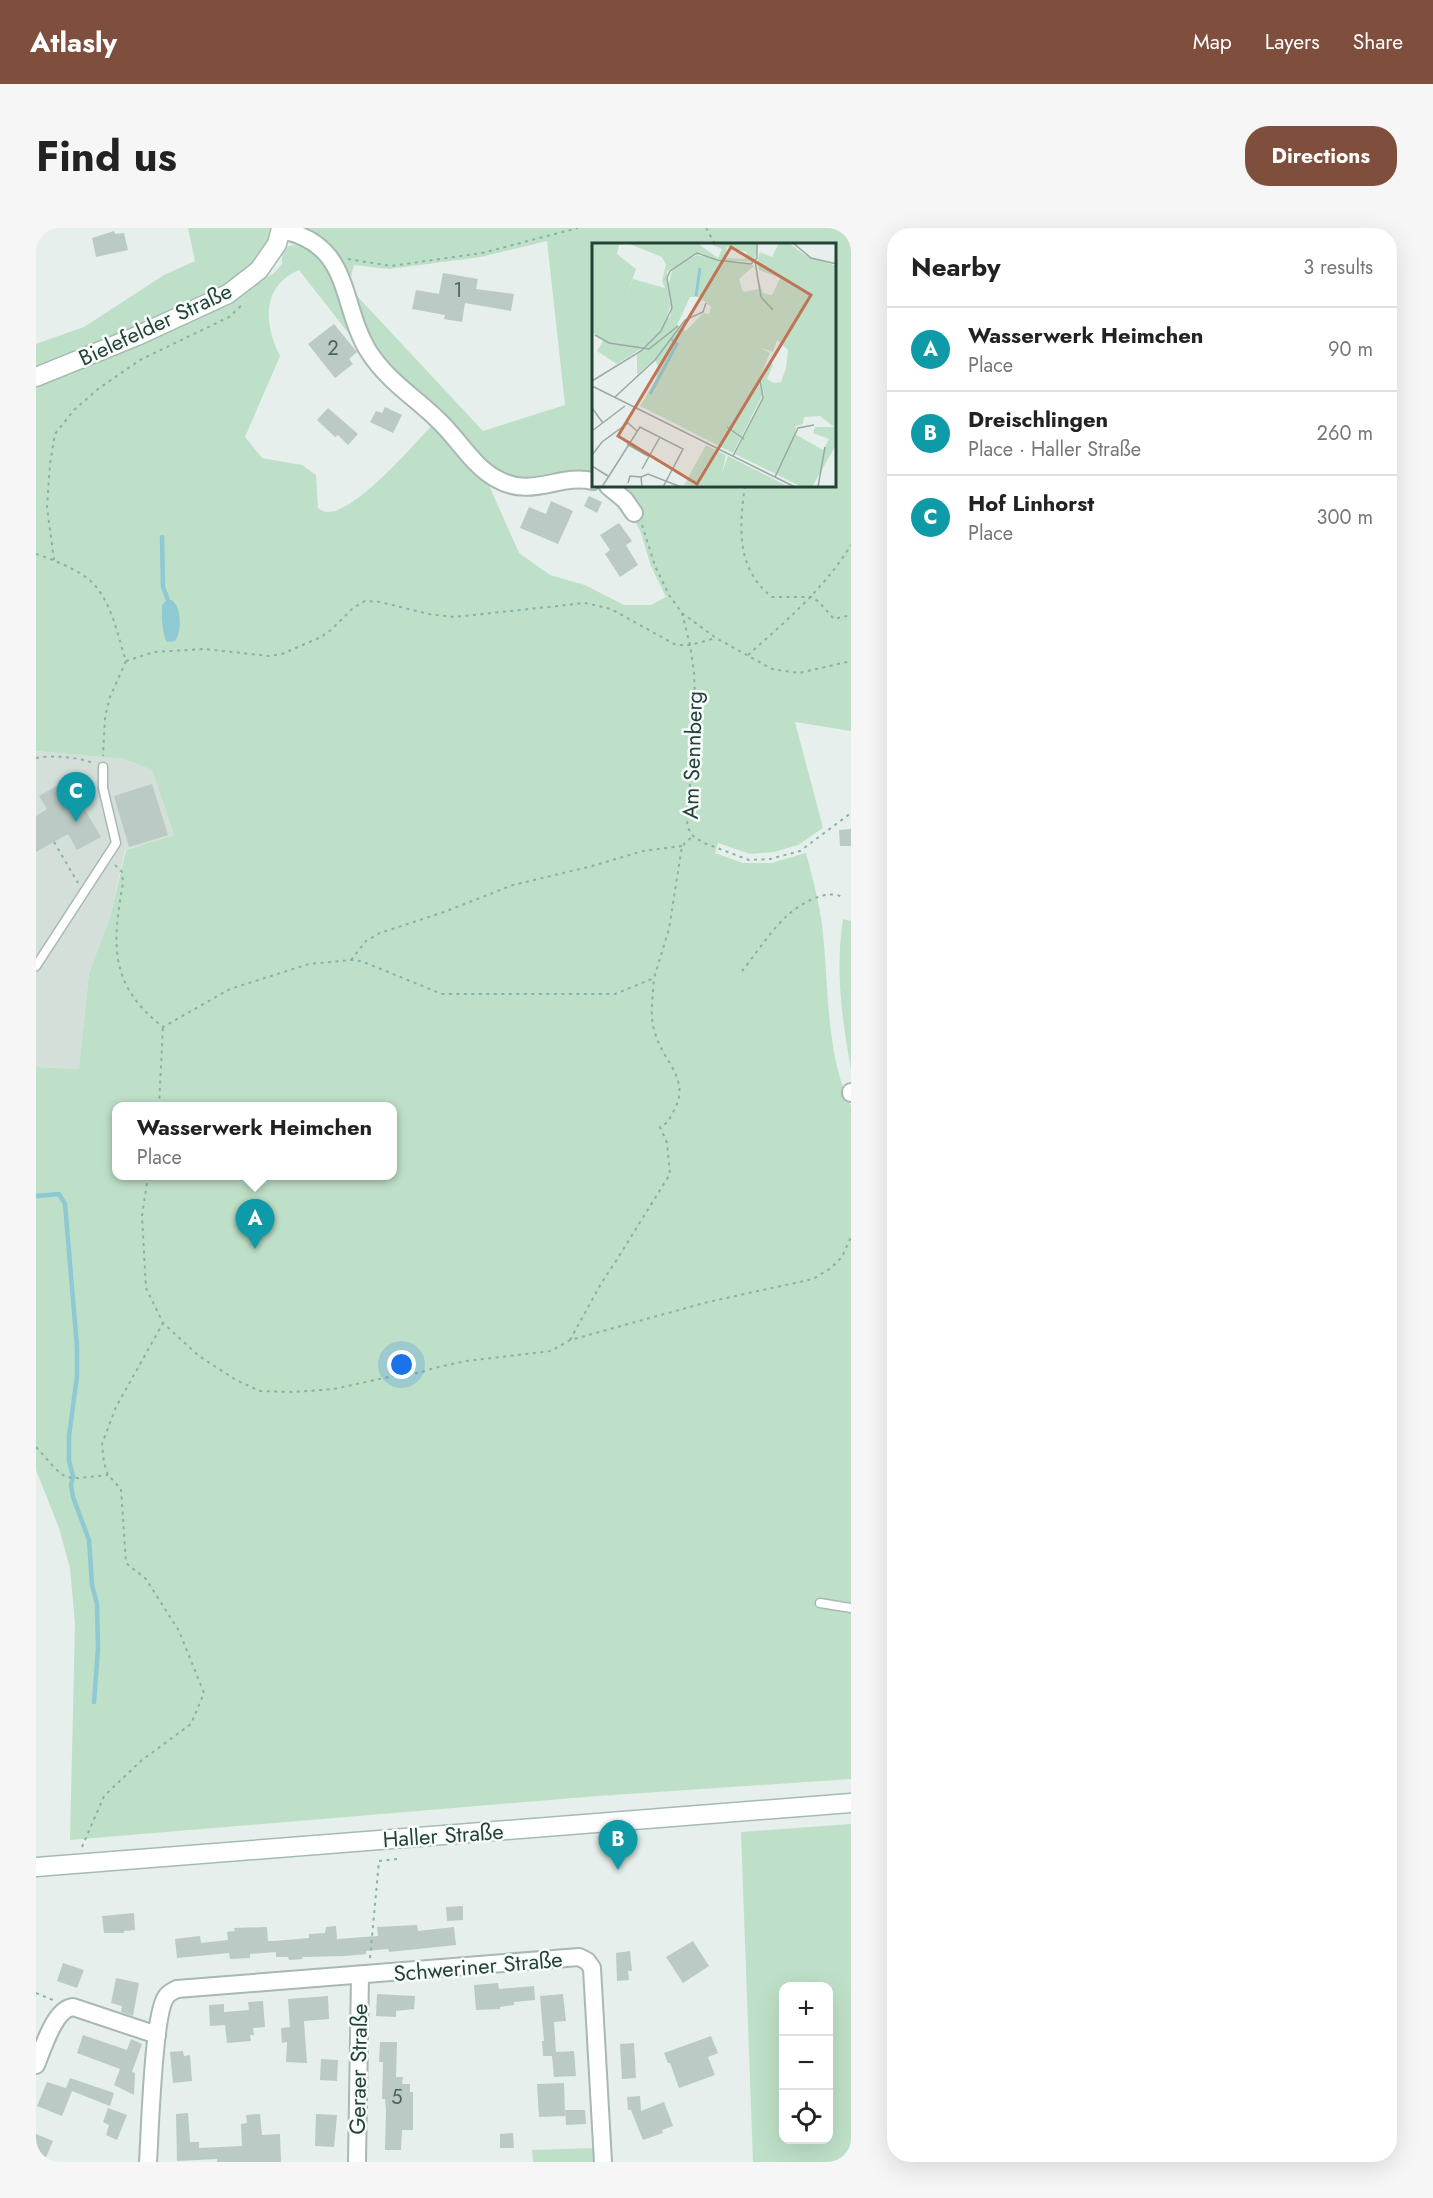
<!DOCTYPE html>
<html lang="en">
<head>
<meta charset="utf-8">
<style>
  :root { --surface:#fff; --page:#f6f6f6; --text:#222; --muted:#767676; --line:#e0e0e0; --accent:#804e3d }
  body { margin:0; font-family:Jost,sans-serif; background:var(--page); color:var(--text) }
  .controls { position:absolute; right:18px; bottom:18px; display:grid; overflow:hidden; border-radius:12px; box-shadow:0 6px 24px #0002 }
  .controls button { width:54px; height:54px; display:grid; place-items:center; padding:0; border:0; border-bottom:2px solid var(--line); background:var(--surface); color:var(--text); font:30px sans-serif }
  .you { position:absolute; left:366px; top:1137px; width:21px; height:21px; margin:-15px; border:4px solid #fff; border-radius:50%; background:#1a73e8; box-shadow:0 0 0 9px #1a73e833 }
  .badge { display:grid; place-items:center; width:39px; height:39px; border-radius:50%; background:var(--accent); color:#fff; font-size:20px; font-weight:700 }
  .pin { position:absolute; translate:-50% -50px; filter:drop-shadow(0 2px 3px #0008) }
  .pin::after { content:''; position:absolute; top:32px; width:21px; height:18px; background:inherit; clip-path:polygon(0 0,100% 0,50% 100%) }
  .popup { position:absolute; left:76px; top:874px; width:285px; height:78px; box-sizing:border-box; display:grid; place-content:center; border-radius:12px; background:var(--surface); filter:drop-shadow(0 2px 4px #0005); font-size:20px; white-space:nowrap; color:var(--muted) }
  .popup b { font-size:22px; color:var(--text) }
  .popup::after { content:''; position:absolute; left:50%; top:100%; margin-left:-12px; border:12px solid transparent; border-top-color:var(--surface) }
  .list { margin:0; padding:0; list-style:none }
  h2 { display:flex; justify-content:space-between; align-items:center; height:78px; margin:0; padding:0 24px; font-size:26px }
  h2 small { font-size:20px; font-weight:400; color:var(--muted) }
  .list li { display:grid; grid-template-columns:39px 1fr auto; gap:18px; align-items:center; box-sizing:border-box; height:84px; padding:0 24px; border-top:2px solid var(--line) }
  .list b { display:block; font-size:22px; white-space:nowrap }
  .list p { margin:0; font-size:20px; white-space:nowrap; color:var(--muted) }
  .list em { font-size:20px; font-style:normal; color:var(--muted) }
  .icon { flex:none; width:33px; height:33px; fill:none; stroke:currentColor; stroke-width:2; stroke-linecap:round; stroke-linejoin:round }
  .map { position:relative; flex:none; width:815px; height:1934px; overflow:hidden; border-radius:24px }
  header { display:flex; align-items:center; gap:36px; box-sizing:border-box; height:84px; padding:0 30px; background:var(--accent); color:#fff }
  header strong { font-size:28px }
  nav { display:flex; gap:33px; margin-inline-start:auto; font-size:21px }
  .intro { display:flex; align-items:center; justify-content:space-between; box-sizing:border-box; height:144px; padding:0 36px }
  h1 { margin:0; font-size:42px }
  .button { padding:15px 27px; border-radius:24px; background:var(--accent); color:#fff; font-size:21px; font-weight:700 }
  main { display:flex; gap:36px; padding:0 36px }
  aside { flex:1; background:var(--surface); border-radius:24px; box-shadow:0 6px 24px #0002 }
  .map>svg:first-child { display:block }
  .built { fill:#d4dfda }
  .green { fill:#bfe0c8; fill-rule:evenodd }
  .water { fill:#8ec9d4 }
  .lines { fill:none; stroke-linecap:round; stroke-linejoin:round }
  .stream { stroke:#8ec9d4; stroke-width:4.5 }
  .building { fill:#bbcac4 }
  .lane-casing { stroke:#a8b8b2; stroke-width:11 }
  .street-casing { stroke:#a8b8b2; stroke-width:20 }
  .secondary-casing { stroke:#a4bbb3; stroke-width:21 }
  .path { stroke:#86b3a5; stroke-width:2; stroke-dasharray:3 4.5; stroke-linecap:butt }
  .lane { stroke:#fff; stroke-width:8 }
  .street { stroke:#fff; stroke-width:16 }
  .secondary { stroke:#fff; stroke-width:18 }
  .labels { text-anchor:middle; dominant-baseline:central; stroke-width:5; stroke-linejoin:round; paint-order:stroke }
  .number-label { font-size:20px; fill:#4a645c }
  .street-label { font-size:22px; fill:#24423a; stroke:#f7fbf9 }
  .inset-river { fill:none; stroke:#8ec9d4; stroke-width:3 }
  .inset-road { fill:none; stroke:#98aaa4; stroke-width:1.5 }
  .view { fill:#c07456; fill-opacity:0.15; stroke:#c07456; stroke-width:3 }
  .inset-edge { fill:none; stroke:#24423a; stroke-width:3 }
</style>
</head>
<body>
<header>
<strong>Atlasly</strong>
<nav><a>Map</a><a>Layers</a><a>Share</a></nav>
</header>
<div class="intro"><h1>Find us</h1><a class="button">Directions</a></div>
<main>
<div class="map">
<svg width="815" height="1934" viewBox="0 0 815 1934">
  <rect width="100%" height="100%" fill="#e6efeb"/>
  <path class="built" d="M 0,523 L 88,531 L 116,542 L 138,607 L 89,622 L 74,689 L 53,745 L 43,841 L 0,839 Z"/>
  <g class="green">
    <path d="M 152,0 L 234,0 L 232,14 L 217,36 L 189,59 L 0,141 L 0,116 L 48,99 L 128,47 L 159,33 Z"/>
    <path d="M 268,0 L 815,0 L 815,503 L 759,494 L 787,600 L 762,617 L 738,624 L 714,626 L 682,615 L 679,625 L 707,635 L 735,635 L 770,625 C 776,648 783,673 786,697 C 793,753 789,827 815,878 L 815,1551 L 562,1568 L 34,1612 L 39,1396 L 34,1340 L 23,1300 L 0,1242 L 0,839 L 43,841 L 53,745 L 74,689 L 90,622 L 138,607 L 116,542 L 88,531 L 0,523 L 0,158 L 105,116 L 196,75 L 227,51 L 237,46 L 246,36 C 244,10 264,16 280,24 L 447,203 L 529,177 L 511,13 L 445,29 L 353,41 L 318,37 L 315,48 L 284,14 ZM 557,16 L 798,16 L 798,258 L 557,258 ZM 263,42 L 335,134 L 399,194 C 379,215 320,285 291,284 C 288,284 285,282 282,280 L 280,247 L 266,237 L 226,230 L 209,209 L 244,128 C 228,97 225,58 263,42 ZM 451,253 L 549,256 L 569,262 L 591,281 L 604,302 L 615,338 L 630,369 L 615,377 L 588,377 L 549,357 L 514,347 L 483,325 ZM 81,878 L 357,878 L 357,948 L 81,948 Z"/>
    <path d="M 807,691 L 815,693 L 815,841 C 806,792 799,742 807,691 Z"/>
    <path d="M 815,1596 L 815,1934 L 717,1934 L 705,1604 ZM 748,1758 L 792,1758 L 792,1912 L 748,1912 Z"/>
    <path d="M 558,1920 L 559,1934 L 497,1934 L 496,1922 Z"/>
  </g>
  <path class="water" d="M 132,372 L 136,372 C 146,380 146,404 139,413 L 131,414 C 127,409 125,387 126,380 C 126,375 128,375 132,372 Z"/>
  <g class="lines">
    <g class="stream">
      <path d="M 126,309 L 127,359 L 132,372"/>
      <path d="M 0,968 L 23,966 L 29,976 L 41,1119 L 41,1148 L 33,1208 L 33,1233 L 37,1248 L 35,1257 L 37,1269 L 53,1312 L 56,1357 L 61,1376 L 62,1421 L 58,1474"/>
    </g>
  </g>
  <g class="building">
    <path d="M 78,3 L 79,6 L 88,5 L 92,22 L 60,29 L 56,10 Z"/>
    <path d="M 407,45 L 442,51 L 440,61 L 478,66 L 475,83 L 429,75 L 426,94 L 408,91 L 409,87 L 376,81 L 380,62 L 403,66 Z"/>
    <path d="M 298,96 L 321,124 L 313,131 L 317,136 L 299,150 L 272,116 Z"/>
    <path d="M 349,179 L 366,187 L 357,205 L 334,194 L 340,183 L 346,185 Z"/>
    <path d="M 292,180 L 322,206 L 312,217 L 302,207 L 299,209 L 281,192 Z"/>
    <path d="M 553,268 L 566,274 L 561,285 L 548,278 Z"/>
    <path d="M 515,273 L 537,283 L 522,316 L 484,300 L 493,279 L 510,286 Z"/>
    <path d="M 583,295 L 596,313 L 590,317 L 602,337 L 584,349 L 569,326 L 574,322 L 564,307 Z"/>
    <path d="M 38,548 L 48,564 L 41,568 L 65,609 L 41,622 L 32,606 L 0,624 L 0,588 L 11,581 L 3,568 Z"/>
    <path d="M 116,556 L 132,607 L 93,619 L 78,568 Z"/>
    <path d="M 815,601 L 815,618 L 804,618 L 803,602 Z"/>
    <path d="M 427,1678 L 427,1692 L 411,1693 L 410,1679 Z"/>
    <path d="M 98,1685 L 99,1702 L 88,1703 L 88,1705 L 68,1705 L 66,1688 Z"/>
    <path d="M 381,1697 L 382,1703 L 418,1699 L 420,1717 L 353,1724 L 352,1721 L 330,1723 L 330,1726 L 310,1728 L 266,1729 L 267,1731 L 253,1732 L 252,1729 L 240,1729 L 240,1724 L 214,1726 L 214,1730 L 194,1731 L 193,1725 L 141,1730 L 139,1711 L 164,1708 L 165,1715 L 192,1712 L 191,1704 L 199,1703 L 198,1700 L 231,1699 L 232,1713 L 238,1713 L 273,1710 L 273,1706 L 289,1705 L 290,1699 L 300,1698 L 301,1711 L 342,1708 L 341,1699 Z"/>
    <path d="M 657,1713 L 673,1738 L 647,1755 L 630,1729 Z"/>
    <path d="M 594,1723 L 596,1743 L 592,1743 L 593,1752 L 581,1753 L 580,1725 Z"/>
    <path d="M 27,1735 L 48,1742 L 41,1760 L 21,1753 Z"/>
    <path d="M 80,1750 L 103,1755 L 97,1788 L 85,1784 L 86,1778 L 75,1775 Z"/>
    <path d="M 462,1755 L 463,1761 L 498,1758 L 499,1772 L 478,1774 L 478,1777 L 464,1779 L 464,1781 L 440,1782 L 438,1757 Z"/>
    <path d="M 341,1766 L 379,1768 L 378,1781 L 360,1783 L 360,1789 L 340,1788 Z"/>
    <path d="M 527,1766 L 530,1793 L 518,1794 L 520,1824 L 538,1823 L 540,1848 L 518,1849 L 516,1828 L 507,1828 L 506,1813 L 508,1813 L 504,1768 Z"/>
    <path d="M 292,1768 L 293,1791 L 268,1793 L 271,1835 L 250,1834 L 251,1814 L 246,1815 L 245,1800 L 254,1799 L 252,1771 Z"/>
    <path d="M 227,1773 L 229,1799 L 217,1800 L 218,1807 L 214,1807 L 215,1813 L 191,1815 L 189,1797 L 174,1798 L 173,1777 L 188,1776 L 188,1784 L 213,1782 L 212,1774 Z"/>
    <path d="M 47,1807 L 91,1822 L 95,1811 L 106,1816 L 96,1844 L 99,1845 L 98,1867 L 78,1857 L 84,1841 L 41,1825 Z"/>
    <path d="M 675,1808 L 682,1825 L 672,1829 L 679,1847 L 643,1860 L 634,1835 L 632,1835 L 628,1825 Z"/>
    <path d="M 344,1814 L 361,1814 L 360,1849 L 367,1849 L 366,1856 L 374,1856 L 374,1864 L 377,1864 L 377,1902 L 366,1902 L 365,1922 L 349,1922 L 350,1882 L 349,1871 L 346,1871 L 347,1834 L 343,1834 Z"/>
    <path d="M 598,1815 L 600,1850 L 586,1851 L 584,1816 Z"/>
    <path d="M 147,1823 L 148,1828 L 154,1827 L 156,1853 L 137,1855 L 134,1824 Z"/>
    <path d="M 285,1831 L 302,1832 L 301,1853 L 284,1852 Z"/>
    <path d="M 34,1850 L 78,1865 L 74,1878 L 36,1863 L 26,1888 L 1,1878 L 11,1854 L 30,1860 Z"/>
    <path d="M 528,1855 L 529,1888 L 503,1889 L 501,1856 Z"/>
    <path d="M 604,1868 L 605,1883 L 628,1874 L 637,1898 L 626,1902 L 627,1905 L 607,1912 L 595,1882 L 592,1882 L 591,1869 Z"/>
    <path d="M 72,1880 L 91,1887 L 81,1912 L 70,1907 L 73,1897 L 67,1894 Z"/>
    <path d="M 529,1882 L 549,1882 L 550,1896 L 530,1897 Z"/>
    <path d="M 152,1885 L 154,1914 L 163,1914 L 163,1920 L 206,1918 L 205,1896 L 211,1895 L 210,1887 L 224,1886 L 226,1907 L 244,1906 L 245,1934 L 181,1934 L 181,1931 L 141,1933 L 140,1886 Z"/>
    <path d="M 280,1886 L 301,1887 L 298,1919 L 279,1918 Z"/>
    <path d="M 477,1905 L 478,1920 L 464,1920 L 464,1906 Z"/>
    <path d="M 0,1906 L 17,1913 L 8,1934 L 0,1934 Z"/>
  </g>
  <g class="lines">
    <g class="lane-casing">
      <g id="lane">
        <path d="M 0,738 L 80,615 L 67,560 L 67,539"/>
        <path d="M 784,1375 L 815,1380"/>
      </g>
    </g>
    <g class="street-casing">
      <g id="street">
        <path d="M 245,2 C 317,16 303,76 333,124 C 351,152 378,169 401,191 C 421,209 436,237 459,250 C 496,272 522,245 557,253"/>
        <path d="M 572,258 L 589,272 L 598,285"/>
        <path d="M 815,864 L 815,865"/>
        <path d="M 0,1837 C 7,1821 18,1781 37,1779 L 121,1807"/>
        <path d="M 112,1934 C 114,1905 117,1786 130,1769 C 132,1765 137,1763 141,1761 L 543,1729 L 551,1733 L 556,1740 L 567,1934"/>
        <path d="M 321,1934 L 324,1748"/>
      </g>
    </g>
    <g class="secondary-casing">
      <g id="secondary">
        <path d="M 0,149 L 101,108 L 192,66 L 223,42 L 241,16 L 245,0"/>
        <path d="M 0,1639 L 815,1575"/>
      </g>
    </g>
    <g class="path">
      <path d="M 670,0 L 679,16"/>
      <path d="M 312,31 L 355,38 L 446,25 L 542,0"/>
      <path d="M 709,258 C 703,299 700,341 736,369 L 776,369 L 783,374 L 798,391 L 815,387"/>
      <path d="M 606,297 L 619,338 L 633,367 L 646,385 L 654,417 L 658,444 L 660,495 L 656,541 L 650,586 L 652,600 L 657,608 L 668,615 L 713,632 L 734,631 L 764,623 L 815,585"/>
      <path d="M 0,326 C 18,332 50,344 61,360 C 77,380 82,409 90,433 L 74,469 L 69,489 L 67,528"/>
      <path d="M 18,332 L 11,279 L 14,236 L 19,206 L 38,182 L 62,161 L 104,132 L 193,89 L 208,75"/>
      <path d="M 646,385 L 680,410 L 736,441 L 763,445 L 815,433"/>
      <path d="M 712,427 C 750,393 788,361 815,317"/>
      <path d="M 90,433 L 118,424 L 168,421 L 233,428 L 246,426 L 285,409 L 295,402 L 317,380 L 329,373 L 344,374 L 393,386 L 418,389 L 549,375 L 575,381 L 640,417 L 654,417 L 680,410"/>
      <path d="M 0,530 C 19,527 40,529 57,535"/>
      <path d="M 18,614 L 42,655"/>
      <path d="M 79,637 L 86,644 L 87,655 C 76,717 73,757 127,799 L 194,761 L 273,736 L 315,732 L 325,733 L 406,766 L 579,766 L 618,750 L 633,701 L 646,618 L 657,608"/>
      <path d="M 315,732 L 330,713 L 344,705 L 408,684 L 477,657 L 556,638 L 607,623 L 646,618"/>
      <path d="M 706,743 C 720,726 735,702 752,687 C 764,676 792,659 808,670"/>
      <path d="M 123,878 L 127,799"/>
      <path d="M 112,948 L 106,988 L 110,1060 L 127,1095 L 163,1128 L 200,1152 L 224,1163 L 258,1164 L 298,1161 L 366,1146 L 383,1145 L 398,1140 L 430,1133 L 515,1123 L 534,1112 L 672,1074 L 777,1051 L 795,1040 L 806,1029 L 815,1009"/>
      <path d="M 534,1112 L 566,1054 L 580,1033 L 634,946 L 631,915 L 624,899 C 631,896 633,892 636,886 C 657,852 628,836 619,805 C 613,788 617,769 618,750"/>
      <path d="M 0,1219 C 33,1255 22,1252 72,1247"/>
      <path d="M 46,1619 L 68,1568 L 106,1532 L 155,1496 L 168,1465 L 143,1403 L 110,1351 L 90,1335 L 85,1261 L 72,1247 L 68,1235 L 66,1216 L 80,1179 L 127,1095"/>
      <path d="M 334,1730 L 343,1633 L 361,1631 L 361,1627"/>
      <path d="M 0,1765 L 17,1772"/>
    </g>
    <use href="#lane" class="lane"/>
    <use href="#street" class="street"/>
    <use href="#secondary" class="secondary"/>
  </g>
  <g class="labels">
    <g class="number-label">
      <text x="422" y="62">1</text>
      <text x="297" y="120">2</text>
      <text x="361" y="1869">5</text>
    </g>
    <g class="street-label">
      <text transform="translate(119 96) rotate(-25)">Bielefelder Straße</text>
      <text transform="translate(656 527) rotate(-88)">Am Sennberg</text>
      <text transform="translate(407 1607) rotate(-4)">Haller Straße</text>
      <text transform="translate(442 1738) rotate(-5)">Schweriner Straße</text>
      <text transform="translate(322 1841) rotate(-89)">Geraer Straße</text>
    </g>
  </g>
  <g transform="translate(556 15)">
    <rect width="244" height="244" fill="#e6efeb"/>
    <path d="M 0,0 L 105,0 L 126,15 L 130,6 L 116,0 L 164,0 L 165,10 L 161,19 L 125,17 L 109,10 L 75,28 L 78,64 L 73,79 L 52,104 L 25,121 L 5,108 L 12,97 L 0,89 ZM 35,0 L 70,14 L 74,22 L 70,38 L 73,45 L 41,36 L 35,52 L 44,26 L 25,11 L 27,2 ZM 135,4 L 155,9 L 153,16 L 133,15 ZM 187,0 L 198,1 L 213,12 L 244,23 L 244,202 L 220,244 L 210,244 L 143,211 L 172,152 L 169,136 L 175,123 L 178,119 L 181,122 L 175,136 L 182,140 L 189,139 L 194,125 L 196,107 L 185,97 L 181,109 L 169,105 L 178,110 L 167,136 L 172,149 L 141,210 L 48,163 L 64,137 L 66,124 L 63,116 L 45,132 L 45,112 L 79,72 L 77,40 L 80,27 L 103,12 L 161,22 L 171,50 L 180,52 L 188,35 L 167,27 L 165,19 L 168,9 L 180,14 ZM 162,23 L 167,46 L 151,49 L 147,36 ZM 98,54 L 107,54 L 119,64 L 117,71 L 111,70 L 94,88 L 85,82 ZM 228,173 L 242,184 L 223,184 L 221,190 L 237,196 L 231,207 L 203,191 L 204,183 L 211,181 L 212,174 ZM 114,202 L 134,212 L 130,230 L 136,213 L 197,244 L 92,242 Z" fill="#bfe0c8" fill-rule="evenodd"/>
    <path class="inset-river" d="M 104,53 L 108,25M 58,151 L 85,101 L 80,96"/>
    <path class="inset-road" d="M 201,0 L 219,15 L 245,21M 163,18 L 169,54 L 181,67M 3,92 L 17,100 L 57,106 L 86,83M 0,138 L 49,108 L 69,88 L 80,65 L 75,35 L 78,28 L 105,10 L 125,17 L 159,21 L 165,15 L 165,0M 0,143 L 203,244M 23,154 L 63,117 L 93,77 L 111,69 L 114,60M 0,165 L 11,180M 135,184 L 152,196M 0,188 L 33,163M 35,201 L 56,213M 0,212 L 10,199 L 36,180 L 45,188M 141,213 L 171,155 L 168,136M 0,223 L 16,233M 50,226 L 68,194M 183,234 L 206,185 L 222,182M 36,240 L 38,233 L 49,234M 10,244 L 48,184 L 91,206 L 71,244M 50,244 L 49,234 L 56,231 L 89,244M 226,244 L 233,204"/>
    <path class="view" d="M 139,4 L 219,52 L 105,241 L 26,193 Z"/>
    <rect width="244" height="244" class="inset-edge"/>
  </g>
</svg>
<div class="controls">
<button>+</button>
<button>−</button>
<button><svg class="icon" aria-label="locate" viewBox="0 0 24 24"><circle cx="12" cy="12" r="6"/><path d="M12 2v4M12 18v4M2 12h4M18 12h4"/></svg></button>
</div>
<div class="you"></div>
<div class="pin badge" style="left:219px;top:1021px;background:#0f9aa8">A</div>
<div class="popup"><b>Wasserwerk Heimchen</b>Place</div>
<div class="pin badge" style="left:582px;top:1642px;background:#0f9aa8">B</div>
<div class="pin badge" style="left:40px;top:594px;background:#0f9aa8">C</div>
</div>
<aside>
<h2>Nearby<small>3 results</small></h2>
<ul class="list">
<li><span class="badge" style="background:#0f9aa8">A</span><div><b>Wasserwerk Heimchen</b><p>Place</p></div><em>90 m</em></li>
<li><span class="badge" style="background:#0f9aa8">B</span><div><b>Dreischlingen</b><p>Place · Haller Straße</p></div><em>260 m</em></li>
<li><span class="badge" style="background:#0f9aa8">C</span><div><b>Hof Linhorst</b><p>Place</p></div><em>300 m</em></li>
</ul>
</aside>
</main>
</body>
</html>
